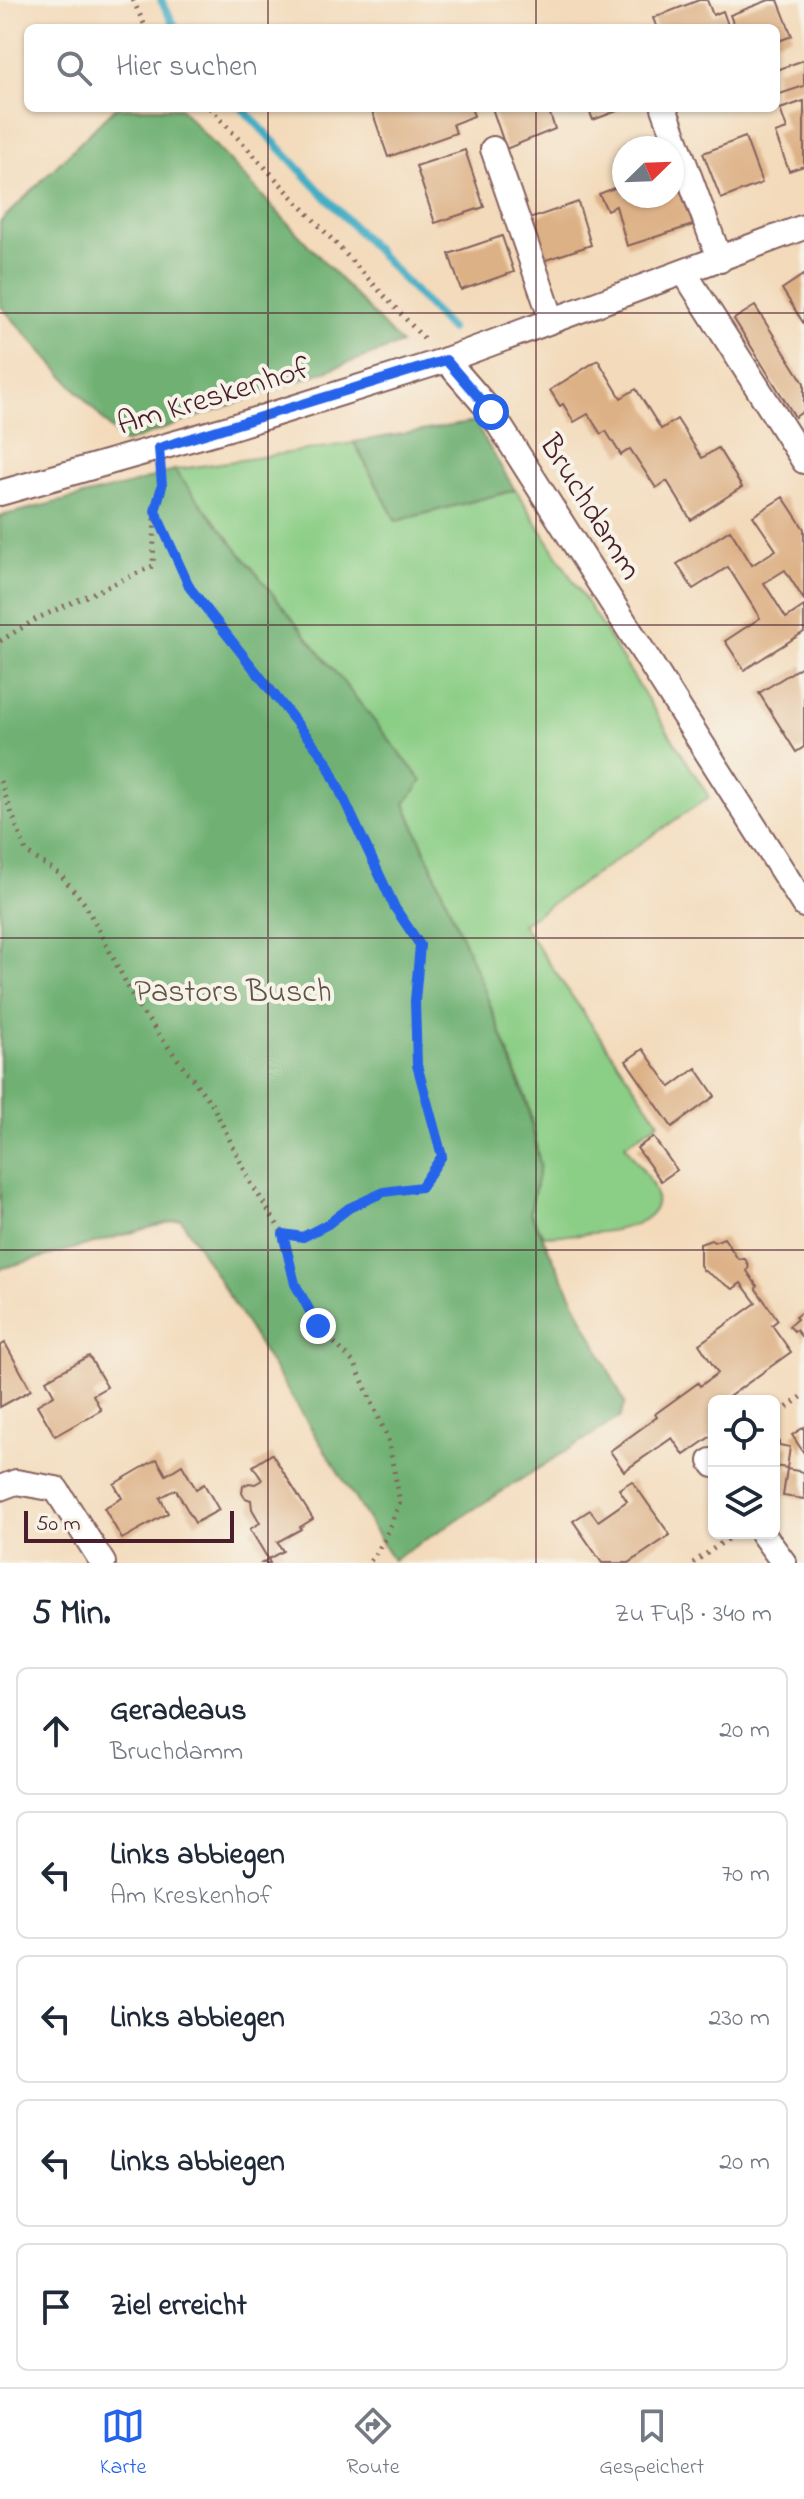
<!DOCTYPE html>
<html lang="de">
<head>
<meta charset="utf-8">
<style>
  :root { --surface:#fff; --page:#f6f6f7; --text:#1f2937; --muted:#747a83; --line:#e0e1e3; --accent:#2563eb }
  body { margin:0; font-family:"Indie Flower",sans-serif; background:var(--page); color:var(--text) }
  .controls { position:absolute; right:24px; bottom:24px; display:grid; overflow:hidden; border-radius:12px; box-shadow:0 2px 6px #0004 }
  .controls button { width:72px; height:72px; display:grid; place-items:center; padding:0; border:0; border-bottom:2px solid var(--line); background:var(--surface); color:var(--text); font:40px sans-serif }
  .compass { position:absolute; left:612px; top:136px; width:72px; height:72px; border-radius:50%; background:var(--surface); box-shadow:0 2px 6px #0004; rotate:67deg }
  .scale { position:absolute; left:24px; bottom:20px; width:210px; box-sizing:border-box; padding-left:8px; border:4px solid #4a1f2b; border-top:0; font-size:22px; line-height:28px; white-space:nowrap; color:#4a1f2b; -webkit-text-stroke:6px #f7f3e8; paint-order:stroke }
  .stop { position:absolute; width:24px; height:24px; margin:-18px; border:6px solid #2563eb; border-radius:50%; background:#fff }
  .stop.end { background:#2563eb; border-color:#fff; box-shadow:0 2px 8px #0008 }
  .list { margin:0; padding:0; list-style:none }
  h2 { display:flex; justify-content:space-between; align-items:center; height:104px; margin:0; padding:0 32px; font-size:34px }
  h2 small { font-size:26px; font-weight:400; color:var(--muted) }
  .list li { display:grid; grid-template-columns:52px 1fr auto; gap:24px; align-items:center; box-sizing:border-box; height:128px; margin:0 16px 16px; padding:0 16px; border:2px solid var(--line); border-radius:12px }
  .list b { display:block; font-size:30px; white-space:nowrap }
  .list p { margin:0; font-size:26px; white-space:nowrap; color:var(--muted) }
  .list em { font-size:26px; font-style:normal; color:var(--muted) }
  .icon { flex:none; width:44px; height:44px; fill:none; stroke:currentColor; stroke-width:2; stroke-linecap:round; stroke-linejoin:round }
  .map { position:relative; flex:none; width:804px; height:1563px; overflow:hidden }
  .search { position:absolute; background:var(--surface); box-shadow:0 2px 6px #0004; left:24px; right:24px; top:24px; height:88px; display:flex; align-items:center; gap:20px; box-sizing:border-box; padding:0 28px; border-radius:12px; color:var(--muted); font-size:30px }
  .sheet { height:824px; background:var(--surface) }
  nav { display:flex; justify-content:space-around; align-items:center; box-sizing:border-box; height:112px; border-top:2px solid var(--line); background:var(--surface); font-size:22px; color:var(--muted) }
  nav a { display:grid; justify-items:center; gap:4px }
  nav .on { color:var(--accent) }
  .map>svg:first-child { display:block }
  .green { fill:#8bce86; stroke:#6a7658; stroke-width:2 }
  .forest { fill:#70b173; stroke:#5d684f; stroke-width:2 }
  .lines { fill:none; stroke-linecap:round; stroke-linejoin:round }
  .stream { stroke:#45adc4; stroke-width:8 }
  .building { fill:#ddb186 }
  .street-casing { stroke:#85605d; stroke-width:28 }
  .path { stroke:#85605d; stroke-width:5; stroke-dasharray:2 6; stroke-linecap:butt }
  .street { stroke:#fff; stroke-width:24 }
  .route { stroke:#2563eb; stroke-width:10 }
  .grid { fill:none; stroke:#4a1f2b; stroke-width:2; stroke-opacity:0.55 }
  .labels { text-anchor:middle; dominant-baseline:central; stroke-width:8; stroke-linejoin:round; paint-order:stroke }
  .street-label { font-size:32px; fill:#4a1f2b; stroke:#f7f3e8 }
  .park-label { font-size:32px; fill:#5e5446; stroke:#f7f3e8 }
</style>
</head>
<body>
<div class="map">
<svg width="804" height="1563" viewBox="0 0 804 1563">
  <rect width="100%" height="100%" fill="#f7f3e8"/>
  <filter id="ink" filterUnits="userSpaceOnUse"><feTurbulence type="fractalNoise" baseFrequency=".0125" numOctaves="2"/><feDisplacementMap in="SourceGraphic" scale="16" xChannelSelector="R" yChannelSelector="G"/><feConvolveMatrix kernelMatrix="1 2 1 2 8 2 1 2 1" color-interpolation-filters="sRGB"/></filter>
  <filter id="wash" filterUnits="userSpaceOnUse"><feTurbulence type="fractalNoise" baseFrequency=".006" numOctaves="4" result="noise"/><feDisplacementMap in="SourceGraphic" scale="32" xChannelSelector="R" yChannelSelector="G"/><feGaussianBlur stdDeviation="1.8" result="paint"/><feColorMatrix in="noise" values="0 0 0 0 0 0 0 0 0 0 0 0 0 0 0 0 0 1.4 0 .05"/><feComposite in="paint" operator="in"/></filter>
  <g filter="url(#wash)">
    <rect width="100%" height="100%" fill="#f3daba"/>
    <path class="green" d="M 354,443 L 396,521 L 516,490 L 709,797 L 522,924 L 659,1122 L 625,1145 C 634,1159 650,1176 655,1192 C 669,1237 569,1234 543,1236 L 530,1212 L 540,1165 L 528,1103 L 483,987 L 405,803 L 421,780 L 174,470 Z"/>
    <g class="forest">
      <path d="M 115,108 L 180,108 L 401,344 L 124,443 L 0,305 L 0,222 Z"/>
      <path d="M 474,422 L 515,490 L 396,521 L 354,442 Z"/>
      <path d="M 174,470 L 422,781 L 405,804 L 483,986 L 527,1104 L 540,1165 L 530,1212 L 625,1403 L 620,1417 L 393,1560 L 181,1219 L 0,1269 L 0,516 L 132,484 Z"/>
    </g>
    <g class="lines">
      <g class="stream">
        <path d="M 161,0 L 176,28"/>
        <path d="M 242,108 L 450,329"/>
      </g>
    </g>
    <g id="blocks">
      <g class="building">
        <path d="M 699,0 L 707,0 L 713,15 L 723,11 L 729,28 L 657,28 L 653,18 Z"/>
        <path d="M 769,0 L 778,0 L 792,36 L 776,42 L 776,28 L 735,28 L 730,15 Z"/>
        <path d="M 804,60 L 804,86 L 777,95 L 776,70 Z"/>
        <path d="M 804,101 L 804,166 L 789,171 L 775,133 L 787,129 L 780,109 Z"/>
        <path d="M 371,108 L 471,108 L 474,116 L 453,124 L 456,133 L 388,157 Z"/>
        <path d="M 492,108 L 548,108 L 555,129 L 506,149 Z"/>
        <path d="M 588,108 L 625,108 L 593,120 Z"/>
        <path d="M 745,137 L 762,183 L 721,199 L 703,153 Z"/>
        <path d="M 465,150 L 484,207 L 435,223 L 416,166 Z"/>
        <path d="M 672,168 L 693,225 L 627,246 L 616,206 L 607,210 L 599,194 L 624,184 L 624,196 L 672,196 Z"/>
        <path d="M 578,202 L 591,245 L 543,261 L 529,219 Z"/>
        <path d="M 502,236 L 514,272 L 461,290 L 449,254 Z"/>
        <path d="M 803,275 L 804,277 L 804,324 L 782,289 Z"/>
        <path d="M 755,306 L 804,383 L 804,411 L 795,417 L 734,319 Z"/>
        <path d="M 598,360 L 621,398 L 636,389 L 661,429 L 677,419 L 702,458 L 718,448 L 742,487 L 691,520 L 667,481 L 656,488 L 630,449 L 621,455 L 606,431 L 601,434 L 588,414 L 574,422 L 563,404 L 560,406 L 550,390 Z"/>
        <path d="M 783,497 L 804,529 L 804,600 L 785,570 L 764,583 L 786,618 L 804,606 L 804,632 L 744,670 L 725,641 L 760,618 L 728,567 L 693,589 L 677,564 L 730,530 L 752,565 L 776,550 L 753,516 Z"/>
        <path d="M 804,665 L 804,747 L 796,752 L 759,693 Z"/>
        <path d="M 643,1049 L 670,1087 L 696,1068 L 715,1096 L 672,1127 L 626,1061 Z"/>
        <path d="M 653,1137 L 677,1170 L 661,1181 L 637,1148 Z"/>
        <path d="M 724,1238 L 738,1259 L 745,1259 L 749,1266 L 747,1271 L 757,1286 L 756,1289 L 778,1320 L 772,1325 L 791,1352 L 723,1401 L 714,1401 L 714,1434 L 684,1455 L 672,1438 L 624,1471 L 610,1451 L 657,1417 L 655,1414 L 698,1383 L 700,1386 L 718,1373 L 699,1344 L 756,1303 L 741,1283 L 733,1289 L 703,1270 L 700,1265 L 700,1244 L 711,1240 L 714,1242 Z"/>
        <path d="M 804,1310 L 804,1340 L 796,1330 L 794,1331 L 789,1326 L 797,1319 L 795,1317 Z"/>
        <path d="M 5,1343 L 31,1390 L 0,1407 L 0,1346 Z"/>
        <path d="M 89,1356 L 107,1387 L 93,1395 L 101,1410 L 55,1436 L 37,1405 L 54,1395 L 46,1380 Z"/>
        <path d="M 804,1427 L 804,1453 L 792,1435 Z"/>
        <path d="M 774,1439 L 779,1440 L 779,1445 L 790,1447 L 787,1468 L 774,1466 Z"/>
        <path d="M 272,1454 L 313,1519 L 300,1527 L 301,1529 L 277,1542 L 283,1551 L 268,1559 L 270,1563 L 262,1563 L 268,1559 L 250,1529 L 260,1523 L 252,1509 L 251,1500 L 245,1498 L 242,1493 L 243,1486 L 249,1483 L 255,1484 L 262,1480 L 253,1466 Z"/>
        <path d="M 157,1459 L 166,1475 L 182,1465 L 196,1489 L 204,1484 L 219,1510 L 195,1523 L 176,1490 L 174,1490 L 160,1498 L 168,1513 L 122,1539 L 104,1508 L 122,1498 L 114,1484 Z"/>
        <path d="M 787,1469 L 804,1472 L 804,1499 L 783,1496 Z"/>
        <path d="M 632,1481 L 670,1535 L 629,1563 L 602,1563 L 573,1521 L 590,1510 L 598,1521 L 627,1501 L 619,1489 Z"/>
      </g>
    </g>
  </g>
  <g filter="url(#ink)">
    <use href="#blocks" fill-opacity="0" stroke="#85605d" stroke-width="2"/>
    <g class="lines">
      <g class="street-casing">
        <g id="street">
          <path d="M 664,108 L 720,260"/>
          <path d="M 493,149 L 552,320"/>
          <path d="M 684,272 L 804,461"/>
          <path d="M 446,360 L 491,412 L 804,905"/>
          <path d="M 0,493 L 229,428 L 446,360 L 804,227"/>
          <path d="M 711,1461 L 714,1465"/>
          <path d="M 0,1488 L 16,1482 L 56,1489 L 103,1563"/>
          <path d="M 762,1533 L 784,1563"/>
        </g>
      </g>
      <g class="path">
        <path d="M 133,0 L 146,28"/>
        <path d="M 210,108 L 427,342"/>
        <path d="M 155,511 L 162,486 L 161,473"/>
        <path d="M 0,641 L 38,618 L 153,566 L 155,511 L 190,588 L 325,759 L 395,908 L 420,945 L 415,1001 L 417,1065 L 442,1156 L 421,1187 L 384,1192 L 349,1208 L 328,1224 L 303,1237 L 283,1234"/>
        <path d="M 0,781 L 26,852 L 60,874 L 85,904 L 139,1008 L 213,1106 L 251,1183 L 283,1234 L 295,1284 L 318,1326 L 355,1364 L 388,1439 L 400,1502 L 384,1541 L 369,1563"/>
        <path d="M 774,1417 L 804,1395"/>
        <path d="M 693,1563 L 736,1533"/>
      </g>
      <use href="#street" class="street"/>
    </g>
  </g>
  <g class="lines" filter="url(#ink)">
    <path class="route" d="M 318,1326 L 295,1284 L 283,1234 L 303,1237 L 328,1224 L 349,1208 L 384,1192 L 421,1187 L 442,1156 L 417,1065 L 415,1001 L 420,945 L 395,908 L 325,759 L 190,588 L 155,511 L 162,486 L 159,448 L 446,360 L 491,412"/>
  </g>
  <path class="grid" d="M 268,0 L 268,28M 536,0 L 536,28M 268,108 L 268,1563M 536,108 L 536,1563M 0,313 L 804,313M 0,625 L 804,625M 0,938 L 804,938M 0,1250 L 804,1250"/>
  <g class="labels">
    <g class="street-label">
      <text transform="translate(214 398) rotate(-17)">Am Kreskenhof</text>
      <text transform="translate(589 508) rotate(58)">Bruchdamm</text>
    </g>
    <g class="park-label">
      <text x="233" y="993">Pastors Busch</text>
    </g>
  </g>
</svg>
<div class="controls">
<button><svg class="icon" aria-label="locate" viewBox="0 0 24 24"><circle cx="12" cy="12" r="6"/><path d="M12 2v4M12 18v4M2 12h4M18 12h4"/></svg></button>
<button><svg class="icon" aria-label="layers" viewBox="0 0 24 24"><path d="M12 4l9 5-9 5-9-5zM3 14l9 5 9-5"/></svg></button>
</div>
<svg class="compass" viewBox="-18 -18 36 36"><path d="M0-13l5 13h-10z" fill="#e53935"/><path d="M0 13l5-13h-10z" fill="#747a83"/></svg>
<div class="scale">50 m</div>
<div class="stop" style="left:491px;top:412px"></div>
<div class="stop end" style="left:318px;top:1326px"></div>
<div class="search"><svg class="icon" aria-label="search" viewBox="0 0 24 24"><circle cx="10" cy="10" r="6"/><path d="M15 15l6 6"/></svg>Hier suchen</div>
</div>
<section class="sheet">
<h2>5 Min.<small>Zu Fuß · 340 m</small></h2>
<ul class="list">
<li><svg class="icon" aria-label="ahead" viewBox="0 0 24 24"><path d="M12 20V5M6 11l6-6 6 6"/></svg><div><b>Geradeaus</b><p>Bruchdamm</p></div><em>20 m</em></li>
<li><svg class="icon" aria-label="left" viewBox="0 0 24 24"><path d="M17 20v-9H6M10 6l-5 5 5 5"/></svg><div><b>Links abbiegen</b><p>Am Kreskenhof</p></div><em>70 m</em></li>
<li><svg class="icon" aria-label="left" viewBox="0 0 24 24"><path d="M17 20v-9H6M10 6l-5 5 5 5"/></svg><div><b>Links abbiegen</b></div><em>230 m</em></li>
<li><svg class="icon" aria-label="left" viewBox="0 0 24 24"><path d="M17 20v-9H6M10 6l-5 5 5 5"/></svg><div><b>Links abbiegen</b></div><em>20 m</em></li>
<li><svg class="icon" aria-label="arrive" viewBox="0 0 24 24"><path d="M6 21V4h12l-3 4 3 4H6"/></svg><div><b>Ziel erreicht</b></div></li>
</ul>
</section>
<nav>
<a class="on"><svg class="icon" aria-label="map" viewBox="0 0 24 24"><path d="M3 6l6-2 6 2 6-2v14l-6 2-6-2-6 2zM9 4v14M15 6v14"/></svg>Karte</a>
<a><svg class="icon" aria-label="directions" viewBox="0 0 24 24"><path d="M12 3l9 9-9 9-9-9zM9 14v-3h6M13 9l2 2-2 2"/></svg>Route</a>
<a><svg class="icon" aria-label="saved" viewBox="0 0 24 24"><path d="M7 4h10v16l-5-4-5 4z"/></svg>Gespeichert</a>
</nav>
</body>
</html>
